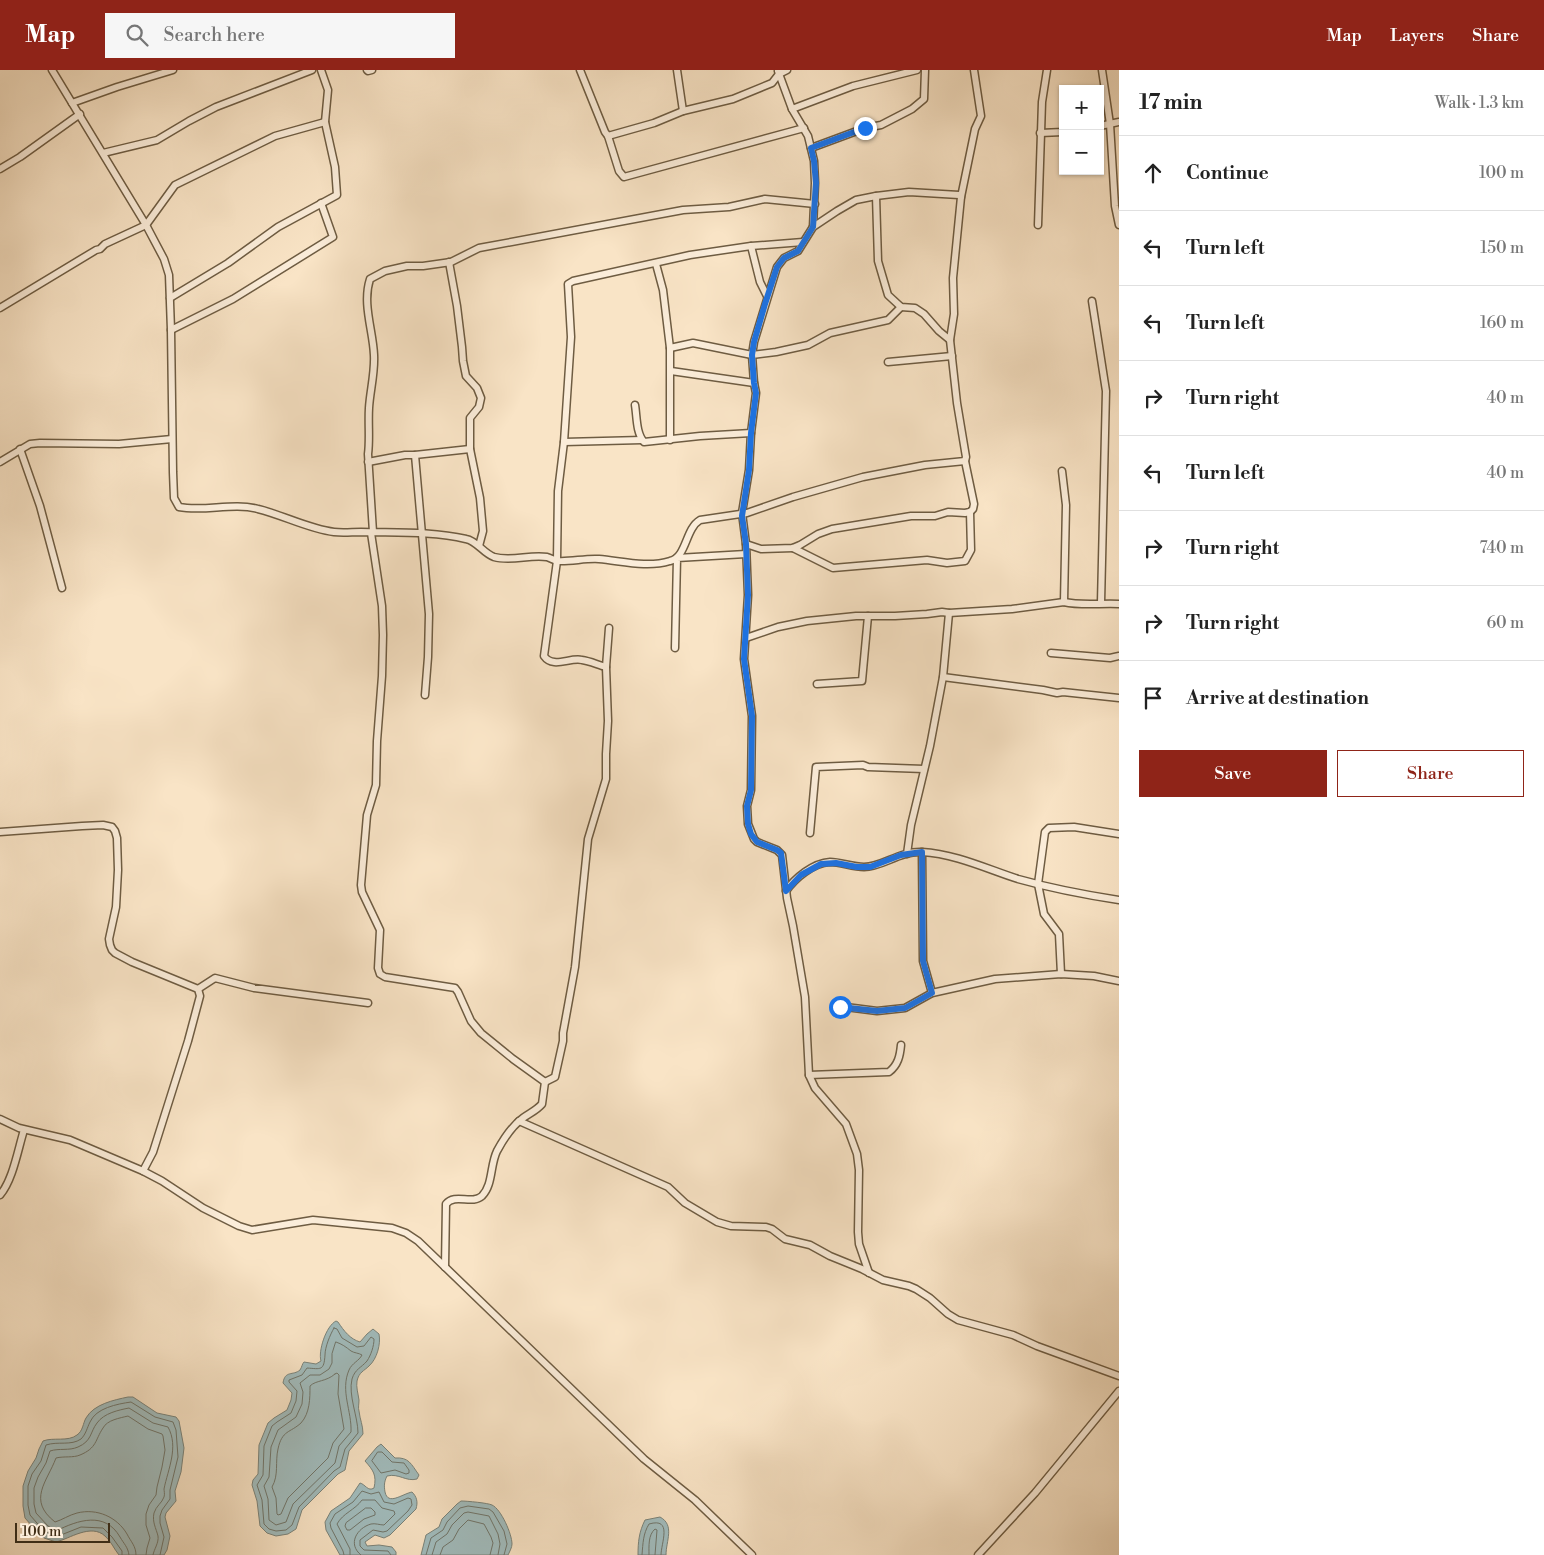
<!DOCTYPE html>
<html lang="en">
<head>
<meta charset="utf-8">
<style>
  :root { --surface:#fff; --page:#f6f6f6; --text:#222; --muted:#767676; --line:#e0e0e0; --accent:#8f2418 }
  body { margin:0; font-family:"Libre Bodoni",serif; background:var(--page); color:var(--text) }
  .controls { position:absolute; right:15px; top:15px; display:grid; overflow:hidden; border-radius:0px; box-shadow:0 1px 4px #0004 }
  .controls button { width:45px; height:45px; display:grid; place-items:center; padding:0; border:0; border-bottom:1px solid var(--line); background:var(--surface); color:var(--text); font:25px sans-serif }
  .scale { position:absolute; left:15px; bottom:12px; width:95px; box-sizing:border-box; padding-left:5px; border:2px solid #402e16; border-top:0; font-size:14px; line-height:18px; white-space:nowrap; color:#402e16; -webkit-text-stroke:4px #fbedda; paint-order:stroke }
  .stop { position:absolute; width:15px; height:15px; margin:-11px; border:4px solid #1a73e8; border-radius:50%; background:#fff }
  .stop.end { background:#1a73e8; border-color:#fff; box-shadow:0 1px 5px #0008 }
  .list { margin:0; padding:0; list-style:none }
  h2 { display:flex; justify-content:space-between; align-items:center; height:65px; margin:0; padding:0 20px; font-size:21px }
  h2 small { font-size:16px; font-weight:400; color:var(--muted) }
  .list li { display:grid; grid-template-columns:32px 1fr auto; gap:15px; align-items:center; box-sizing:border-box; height:75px; padding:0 20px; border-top:1px solid var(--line) }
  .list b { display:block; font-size:19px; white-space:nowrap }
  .list em { font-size:16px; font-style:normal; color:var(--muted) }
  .actions { display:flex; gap:10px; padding:15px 20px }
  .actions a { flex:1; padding:11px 0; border:1px solid var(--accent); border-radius:0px; text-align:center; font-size:18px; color:var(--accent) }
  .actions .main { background:var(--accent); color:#fff }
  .icon { flex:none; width:28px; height:28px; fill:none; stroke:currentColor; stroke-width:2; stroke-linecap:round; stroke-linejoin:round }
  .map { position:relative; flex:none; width:1119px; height:1485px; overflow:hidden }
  header { display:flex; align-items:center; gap:30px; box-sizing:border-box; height:70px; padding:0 25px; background:var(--accent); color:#fff }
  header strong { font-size:24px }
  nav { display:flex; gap:28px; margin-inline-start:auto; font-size:18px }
  .search { width:350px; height:45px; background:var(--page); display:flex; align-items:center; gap:12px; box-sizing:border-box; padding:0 18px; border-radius:0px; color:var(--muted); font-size:19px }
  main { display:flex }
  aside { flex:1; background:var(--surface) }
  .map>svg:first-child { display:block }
  .water { fill:#a1bcbd; stroke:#7a837a }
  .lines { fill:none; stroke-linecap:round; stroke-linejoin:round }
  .shore { stroke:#70756a; stroke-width:1 }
  .minor-casing { stroke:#6e5c42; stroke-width:9 }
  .minor { stroke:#fbedda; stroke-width:6 }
  .route { stroke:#1a73e8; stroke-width:6 }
</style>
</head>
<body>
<header>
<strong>Map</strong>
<div class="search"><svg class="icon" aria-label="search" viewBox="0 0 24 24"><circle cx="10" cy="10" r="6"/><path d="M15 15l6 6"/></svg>Search here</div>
<nav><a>Map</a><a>Layers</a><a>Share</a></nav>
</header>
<main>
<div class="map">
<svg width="1119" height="1485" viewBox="0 0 1119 1485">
  <rect width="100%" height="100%" fill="#f9e4c6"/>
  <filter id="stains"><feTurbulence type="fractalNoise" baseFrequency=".004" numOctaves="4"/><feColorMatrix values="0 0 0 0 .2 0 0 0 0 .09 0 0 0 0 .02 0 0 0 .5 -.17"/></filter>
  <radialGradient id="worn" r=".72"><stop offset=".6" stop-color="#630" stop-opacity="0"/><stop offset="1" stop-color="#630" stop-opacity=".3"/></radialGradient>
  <g class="water">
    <path d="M 336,1251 L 338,1252 C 344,1261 350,1269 360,1272 L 367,1264 L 373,1259 L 379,1264 C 381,1274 377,1289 369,1296 C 364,1301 359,1302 357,1311 C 356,1317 358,1323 359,1330 C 359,1334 358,1338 359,1341 C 360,1350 363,1355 363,1364 L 349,1381 L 345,1400 L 338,1404 L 302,1440 L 296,1459 L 288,1464 L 276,1466 L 267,1463 L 260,1456 L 257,1431 L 252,1415 L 253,1410 L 258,1404 L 259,1375 L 268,1353 L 274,1348 L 287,1340 L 291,1330 L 292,1323 L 283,1313 C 285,1300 293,1306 300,1300 C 302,1297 302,1294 304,1292 L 316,1294 L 321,1291 C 318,1281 326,1256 336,1251 Z"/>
    <path d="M 128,1327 L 133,1327 L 157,1343 L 176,1347 L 179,1351 L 184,1378 L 181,1402 L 175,1421 L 176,1431 L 166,1443 L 165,1447 L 170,1466 L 167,1480 L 164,1485 L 119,1485 C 114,1479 111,1471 105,1466 C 91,1453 69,1469 56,1472 L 44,1468 L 39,1464 L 25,1448 L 23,1436 L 23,1416 L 28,1401 L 36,1388 L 39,1379 L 43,1371 C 53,1367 68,1372 77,1365 C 83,1361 83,1353 86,1348 C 94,1334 114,1330 128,1327 Z"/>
    <path d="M 381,1374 L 395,1388 C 409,1387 411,1394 419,1405 L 417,1409 C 406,1412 399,1403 387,1406 C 384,1412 384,1416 385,1422 C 388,1436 402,1424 412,1422 C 417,1427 418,1432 416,1439 L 390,1465 L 384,1468 L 375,1465 L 365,1472 L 367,1476 L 379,1475 L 392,1477 L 396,1482 L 396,1485 L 340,1485 L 326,1460 L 325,1452 L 331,1441 L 350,1428 L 360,1413 C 365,1414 368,1422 374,1418 C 377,1405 373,1400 365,1391 L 377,1377 Z"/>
    <path d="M 461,1431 C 467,1431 488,1433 492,1435 C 501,1439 512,1464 512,1474 C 512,1477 510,1481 508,1485 L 421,1485 L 426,1465 L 439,1457 L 442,1449 L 457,1434 Z"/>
    <path d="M 660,1447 C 675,1455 666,1471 666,1485 L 638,1485 C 638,1472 639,1462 645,1450 Z"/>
  </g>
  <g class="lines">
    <g class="shore">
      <path d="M 334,1258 L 337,1259 L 342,1268 L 357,1277 L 364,1276 L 371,1267 L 374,1269 C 374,1276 371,1285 367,1291 C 361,1298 355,1299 352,1309 C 348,1325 358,1347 358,1363 L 345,1379 L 340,1397 L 334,1401 L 299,1437 L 292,1455 L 286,1460 L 276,1461 L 269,1459 L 264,1454 L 262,1430 L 257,1415 L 263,1405 L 264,1376 L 272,1356 L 277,1352 L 291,1343 L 296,1331 L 297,1321 L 289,1312 L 289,1310 L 302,1305 L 307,1298 C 321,1299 324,1301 325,1285 C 325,1277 330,1265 334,1258 Z"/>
      <path d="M 336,1272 C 342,1274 346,1277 351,1281 C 354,1283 359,1283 362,1285 C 359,1291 352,1293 349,1300 C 340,1321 352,1341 351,1362 L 339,1376 L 335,1393 L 293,1434 L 286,1452 L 276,1455 L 269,1450 L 268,1429 L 264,1416 L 269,1407 L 271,1377 L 278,1360 L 296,1347 L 302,1334 L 303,1322 L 300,1313 L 310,1305 L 320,1305 L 329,1299 L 332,1293 L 332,1284 Z"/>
      <path d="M 335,1304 L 337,1303 L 339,1305 L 338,1324 L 344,1359 L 333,1373 L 328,1388 L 288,1428 L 281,1444 L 278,1445 L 277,1444 L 276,1428 L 272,1417 C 279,1405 275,1392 278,1379 C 282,1360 290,1363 301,1353 C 310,1343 310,1328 310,1316 C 316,1310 326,1312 335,1304 Z"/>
      <path d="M 378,1382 L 382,1382 L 392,1392 L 404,1393 L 409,1400 L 409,1403 L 406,1404 L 395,1400 L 381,1403 L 372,1391 Z"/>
      <path d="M 366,1438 L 371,1438 L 375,1442 L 375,1445 L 364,1449 L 350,1460 L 347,1460 L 345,1456 L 346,1453 Z"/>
      <path d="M 122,1485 L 122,1481 L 112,1467 L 103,1458 L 81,1457 L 56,1467 L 43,1460 L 30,1445 L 28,1435 L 28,1416 L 32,1404 L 41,1391 L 46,1375 C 58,1371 71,1376 81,1369 C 86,1364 87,1358 90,1352 C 96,1338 117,1334 131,1332 L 155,1347 L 173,1352 L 176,1360 L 178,1387 L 170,1420 L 170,1429 L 162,1440 L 160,1446 L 160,1453 L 164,1467 L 160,1485"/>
      <path d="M 129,1485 C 128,1477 124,1474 120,1467 C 105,1441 78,1450 56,1461 L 48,1456 L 36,1443 L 34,1434 L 34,1418 L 38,1407 L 46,1393 L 50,1381 C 59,1378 69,1381 78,1377 C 92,1371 90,1362 97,1353 C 104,1343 119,1340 129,1338 L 153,1353 L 168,1357 C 179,1377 168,1399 164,1419 C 164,1421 165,1424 164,1427 C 162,1433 156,1436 154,1443 C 152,1452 156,1458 158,1466 C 159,1473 154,1479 153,1485"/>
      <path d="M 136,1485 C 136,1476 131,1472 127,1464 C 117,1447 97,1438 77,1443 C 69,1445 62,1450 55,1452 C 27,1430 47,1412 56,1388 C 64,1386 73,1388 80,1385 C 97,1378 95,1370 103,1358 C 107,1350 120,1348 128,1346 L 148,1359 L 162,1364 L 163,1366 L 165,1380 L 162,1397 L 157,1417 L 156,1425 L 149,1435 L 146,1444 L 146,1455 L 150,1468 L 147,1478 L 146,1485"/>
      <path d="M 344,1485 L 343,1481 L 331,1458 L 330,1453 L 335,1444 L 353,1432 L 362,1421 L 371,1424 L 379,1422 L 384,1432 L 394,1434 L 408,1428 L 411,1429 L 412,1435 L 408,1441 L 387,1461 L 383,1462 L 373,1460 L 360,1470 L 360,1476 L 364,1480 L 388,1481 L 391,1485"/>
      <path d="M 350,1485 L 350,1479 L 337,1454 C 343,1443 355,1440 362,1430 L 375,1430 L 382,1438 L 394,1441 L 395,1444 L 384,1455 C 380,1455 375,1453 371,1454 C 357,1458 347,1474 361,1485"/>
      <path d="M 426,1485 L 431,1468 L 443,1460 L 447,1452 L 460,1438 L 468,1436 L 489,1439 L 493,1442 L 504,1461 L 507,1474 L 504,1485"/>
      <path d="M 432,1485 L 436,1472 L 447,1464 L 452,1455 L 464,1443 L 468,1442 L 489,1446 L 498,1464 L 500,1474 L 498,1485"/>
      <path d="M 440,1485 L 443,1477 L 453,1470 L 459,1459 L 468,1450 L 484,1454 L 491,1467 L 493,1473 L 490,1485"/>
      <path d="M 642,1485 C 643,1473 643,1464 649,1454 C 673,1447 661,1473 661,1485"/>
      <path d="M 649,1485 C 649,1476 648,1465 655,1459 L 657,1460 L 655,1485"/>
    </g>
    <g class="minor-casing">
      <g id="minor">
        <path d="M 52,0 L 146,155 L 164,189 L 169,205 L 171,260 L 173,402 L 174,428 L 179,437 C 205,442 233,432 258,439 C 283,445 309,459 334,462 C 343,463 352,462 361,462 C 395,463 432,461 466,469 C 477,471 483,483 494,487 C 512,492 530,484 547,487 C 550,488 554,490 557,491 C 571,492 585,488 599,489 C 622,491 647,498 670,491 C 687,487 685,459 700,450 L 747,443 L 793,427 L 863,407 L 925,395 L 965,391 L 966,387 L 957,333 L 950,270 L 954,244 L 953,208 L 961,127 L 975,59 L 981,46 L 974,0"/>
        <path d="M 367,0 L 368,1 L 372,0"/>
        <path d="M 580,0 L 605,62 L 608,66 L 619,101 L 624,107 L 804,58"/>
        <path d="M 677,0 L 683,41"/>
        <path d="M 1102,0 L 1110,54 L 1115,136 L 1119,155"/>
        <path d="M 778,1 L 792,39 L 808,66 L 814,91 L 815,113 L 813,157"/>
        <path d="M 72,33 L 117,17 L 173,0"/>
        <path d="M 792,39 L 853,16 L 917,0"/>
        <path d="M 1100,56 L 1119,52"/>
        <path d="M 1040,63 L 1063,62"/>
        <path d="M 608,66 L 654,53 L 683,41 L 733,29 L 772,13 L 779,4 L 787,0"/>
        <path d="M 811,78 L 865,58 L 881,55 L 912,39 L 924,29 L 925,0"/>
        <path d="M 103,83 L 157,70 L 189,51 L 216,37 L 312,0"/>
        <path d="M 0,99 L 20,87 L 80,44"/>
        <path d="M 876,126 L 878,191 L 888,225 L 901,237 L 915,238 L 924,244 L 939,261 L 950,270"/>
        <path d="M 1038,155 L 1042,32 L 1047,0"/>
        <path d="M 751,176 L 760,212 L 767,226"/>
        <path d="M 449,192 L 457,236 L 462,277 L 463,291 L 466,306 L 477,318 L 481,328 L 479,337 L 470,348 L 470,379 L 480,428 L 483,461 L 479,476"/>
        <path d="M 656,194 L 663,220 L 670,278 L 670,370"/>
        <path d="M 170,228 L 228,193 L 278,157 L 337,125 L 335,97 L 325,52 L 328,20 L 321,0"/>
        <path d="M 1092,231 L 1106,321 L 1101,533"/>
        <path d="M 0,238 L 96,180 L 100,179 L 105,174 L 146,155 L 175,115 L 275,66 L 325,52"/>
        <path d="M 171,260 L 233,229 L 333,167 L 321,133"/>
        <path d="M 670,278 L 693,273 L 752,285 L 776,282 L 808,275 L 830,263 L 888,250 L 901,237"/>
        <path d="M 888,292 L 952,286"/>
        <path d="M 671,301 L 754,313"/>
        <path d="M 635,335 C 637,347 636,363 644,372 L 700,366 L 751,363"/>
        <path d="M 564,372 L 642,370"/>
        <path d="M 20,379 L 40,436 L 62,518"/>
        <path d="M 415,385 L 429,544 L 428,587 L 425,625"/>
        <path d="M 0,392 L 30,374 L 40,373 L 119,374 L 172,369"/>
        <path d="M 368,392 L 405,385 L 415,385 L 470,379"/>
        <path d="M 1062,401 L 1066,435 L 1064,532"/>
        <path d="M 373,462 L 368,384 C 370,369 368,354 369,338 C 370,321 375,303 374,285 C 373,260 362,234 370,209 L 385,201 L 407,196 L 423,196 L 451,192 L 479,178 L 683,140 L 729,137 L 765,129 L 815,134"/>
        <path d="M 371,463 L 382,536 L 383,565 L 382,606 L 377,671 L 376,715 L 367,745 L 361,815 L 362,822 L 380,860 L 378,898 L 380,904 L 385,907 L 455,918 L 458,922 L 471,951 L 481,963 L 513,989 L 545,1012"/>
        <path d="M 746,474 L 761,479 L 793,478 L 800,475 L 818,464 L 832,459 L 911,446 L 935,446 L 948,442 L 965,443 L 970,442 L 973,439 L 974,434 L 965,391"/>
        <path d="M 793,478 L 833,498 L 927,490 L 947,493 L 965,491 L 971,480 L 970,442"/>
        <path d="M 746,568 L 778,557 L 807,551 L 856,546 L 895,546 L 927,544 L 942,542 L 949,543 L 1012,539 L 1064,532 C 1081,536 1101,533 1119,534"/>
        <path d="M 675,578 L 677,488 L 746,484"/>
        <path d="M 1051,583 L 1110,588 L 1119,586"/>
        <path d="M 606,597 C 598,595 590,591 582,590 C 570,587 553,599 544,586 L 557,491 L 558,421 L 564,372 L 571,267 L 568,214 L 573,211 L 690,185 L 751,176 L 803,172"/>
        <path d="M 943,607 L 1043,620 L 1057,623 L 1063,622 L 1119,628"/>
        <path d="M 817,614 L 862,611 L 868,546"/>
        <path d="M 0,762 L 82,756 L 103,755 L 112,757 L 115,761 L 117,768 L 118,800 L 116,837 L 109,869 L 110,875 L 112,880 L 115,883 L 132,892 L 198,919 L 200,926 L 188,971 L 153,1082 L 143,1101"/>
        <path d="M 810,763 L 816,697 L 863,695 L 868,697 L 924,699"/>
        <path d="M 922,782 L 923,891 L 932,923"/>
        <path d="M 907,784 L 911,755 L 930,676 L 943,607 L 949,543"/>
        <path d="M 786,821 C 795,808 813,793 830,792 C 841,792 852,797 864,797 C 883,797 899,781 922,782 C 956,784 987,799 1018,809 C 1050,818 1086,825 1119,830"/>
        <path d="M 1061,904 L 1059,864 L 1044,844 L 1038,814 L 1045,762 L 1049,758 L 1074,757 L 1119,764"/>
        <path d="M 198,919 L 215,908 L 254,918 L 368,933"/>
        <path d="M 838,936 L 877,941 L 905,938 L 932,923 L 995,909 L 1061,904 L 1094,906 L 1119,911"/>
        <path d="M 809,1005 L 889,1002 C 898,995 900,986 901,975"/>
        <path d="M 545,1012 L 555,1007 L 563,971 L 563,963 L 575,897 L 588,769 L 606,709 L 606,684 L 608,651 L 606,597 L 609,558"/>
        <path d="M 0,1049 L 19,1058 L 70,1070 L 143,1101 L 162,1111 L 203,1138 L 239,1156 L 252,1160 L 313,1150 L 392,1158 L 406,1163 L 418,1171 L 445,1197 L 644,1389 L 695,1430 L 752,1485"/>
        <path d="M 519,1051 L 668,1117 L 685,1133 L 717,1152 L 731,1156 L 766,1157 L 772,1159 L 785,1169 L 810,1175 L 830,1186 L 862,1199 L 883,1210 L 909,1216 L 916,1219 L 930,1228 L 948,1244 L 958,1250 L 1013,1265 L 1037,1276 L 1119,1306"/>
        <path d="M 0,1125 C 13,1110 18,1079 24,1060"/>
        <path d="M 445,1197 L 446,1134 C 455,1123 472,1135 482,1126 C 493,1115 490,1095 497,1081 C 503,1070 513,1055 523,1048 C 530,1043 537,1040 542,1034 L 545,1012"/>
        <path d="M 869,1203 L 859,1174 L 858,1162 L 859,1100 L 857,1084 L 846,1054 L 815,1018 L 809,1005 L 805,927 L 793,856 L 787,828 L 782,785 L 777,780 L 757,772 L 754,769 L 748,754 L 747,736 L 751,720 L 752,646 L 744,589 L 748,525 L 746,474 L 742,443 L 749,400 L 751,363 L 756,323 L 754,313 L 752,285 L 754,272 L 777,197 L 784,188 L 798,181 L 813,157 L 837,141 L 856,130 L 876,126 L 909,122 L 959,125 L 961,127"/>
        <path d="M 978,1485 L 1035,1423 L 1119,1321"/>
      </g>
    </g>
    <use href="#minor" class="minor"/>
  </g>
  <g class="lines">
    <path class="route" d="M 840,937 L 877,941 L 905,938 L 932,923 L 923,891 L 922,782 L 901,785 L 870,797 L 857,797 L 836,793 L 821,794 L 801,805 L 786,821 L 781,783 L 777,780 L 757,772 L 751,764 L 748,754 L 747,736 L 751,720 L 752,646 L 744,589 L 748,525 L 746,474 L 742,446 L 749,400 L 751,363 L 756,323 L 754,313 L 752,285 L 754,272 L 765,234 L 777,197 L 784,188 L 798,181 L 813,157 L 816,113 L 814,91 L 811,78 L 865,58"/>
  </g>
  <rect width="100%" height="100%" filter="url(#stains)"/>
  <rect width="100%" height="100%" fill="url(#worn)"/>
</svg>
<div class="controls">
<button>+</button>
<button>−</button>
</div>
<div class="scale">100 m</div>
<div class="stop" style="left:840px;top:937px"></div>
<div class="stop end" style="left:865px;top:58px"></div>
</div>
<aside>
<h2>17 min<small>Walk · 1.3 km</small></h2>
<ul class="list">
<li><svg class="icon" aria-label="ahead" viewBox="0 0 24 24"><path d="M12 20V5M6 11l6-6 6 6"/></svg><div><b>Continue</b></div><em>100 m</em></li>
<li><svg class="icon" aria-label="left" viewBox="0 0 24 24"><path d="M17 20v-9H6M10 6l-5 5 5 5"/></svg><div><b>Turn left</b></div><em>150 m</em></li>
<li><svg class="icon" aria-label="left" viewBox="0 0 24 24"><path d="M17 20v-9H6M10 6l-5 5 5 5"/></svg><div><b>Turn left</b></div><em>160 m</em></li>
<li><svg class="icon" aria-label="right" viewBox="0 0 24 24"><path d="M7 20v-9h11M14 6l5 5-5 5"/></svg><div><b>Turn right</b></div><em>40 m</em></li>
<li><svg class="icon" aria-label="left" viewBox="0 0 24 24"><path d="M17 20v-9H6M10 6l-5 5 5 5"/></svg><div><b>Turn left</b></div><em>40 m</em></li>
<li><svg class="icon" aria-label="right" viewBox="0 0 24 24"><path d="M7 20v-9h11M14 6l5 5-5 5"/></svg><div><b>Turn right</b></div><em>740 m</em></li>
<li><svg class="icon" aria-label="right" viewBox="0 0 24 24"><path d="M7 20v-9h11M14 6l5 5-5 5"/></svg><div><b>Turn right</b></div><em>60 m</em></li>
<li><svg class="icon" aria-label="arrive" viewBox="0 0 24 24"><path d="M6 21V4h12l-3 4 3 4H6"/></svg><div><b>Arrive at destination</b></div></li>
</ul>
<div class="actions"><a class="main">Save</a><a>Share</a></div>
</aside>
</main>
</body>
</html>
